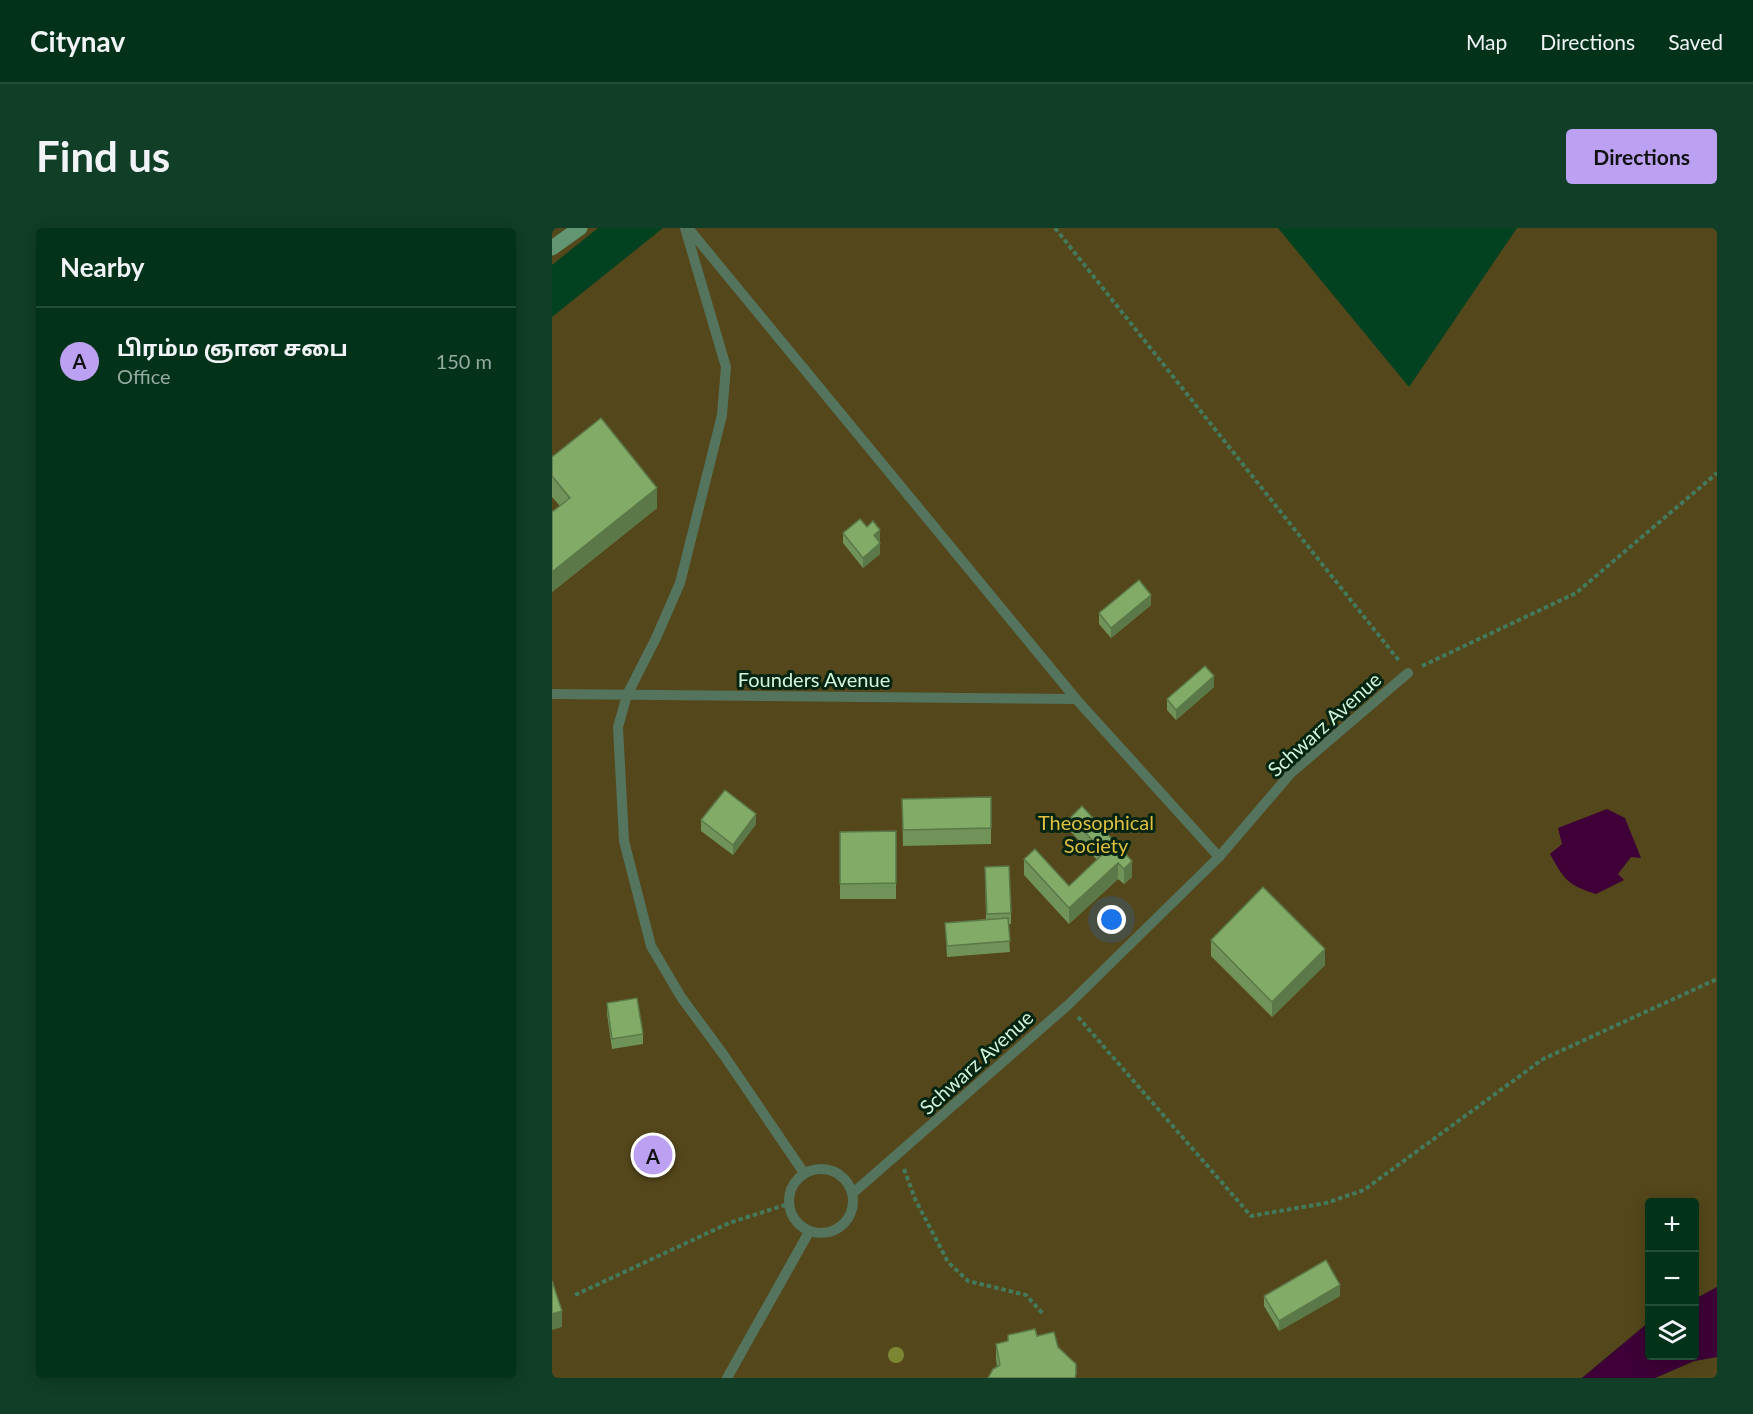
<!DOCTYPE html>
<html lang="en">
<head>
<meta charset="utf-8">
<style>
  :root { --surface:#023219; --page:#103e26; --text:#f1f3f6; --muted:#96aaa2; --line:#234d38; --accent:#bca0f2 }
  body { margin:0; font-family:Lato,"Noto Sans Tamil",sans-serif; background:var(--page); color:var(--text) }
  .controls { position:absolute; right:18px; bottom:18px; display:grid; overflow:hidden; border-radius:6px; box-shadow:0 3px 15px #0003 }
  .controls button { width:54px; height:54px; display:grid; place-items:center; padding:0; border:0; border-bottom:2px solid var(--line); background:var(--surface); color:var(--text); font:30px sans-serif }
  .you { position:absolute; left:560px; top:692px; width:21px; height:21px; margin:-15px; border:4px solid #fff; border-radius:50%; background:#1a73e8; box-shadow:0 0 0 9px #1a73e833 }
  .badge { display:grid; place-items:center; width:39px; height:39px; border-radius:50%; background:var(--accent); color:#111; font-size:20px; font-weight:700 }
  .pin { position:absolute; translate:-50% -50%; border:3px solid #fff; box-shadow:0 2px 6px #0006 }
  .list { margin:0; padding:0; list-style:none }
  h2 { display:flex; justify-content:space-between; align-items:center; height:78px; margin:0; padding:0 24px; font-size:26px }
  h2 small { font-size:20px; font-weight:400; color:var(--muted) }
  .list li { display:grid; grid-template-columns:39px 1fr auto; gap:18px; align-items:center; box-sizing:border-box; height:108px; padding:0 24px; border-top:2px solid var(--line) }
  .list b { display:block; font-size:22px; white-space:nowrap }
  .list p { margin:0; font-size:20px; white-space:nowrap; color:var(--muted) }
  .list em { font-size:20px; font-style:normal; color:var(--muted) }
  .icon { flex:none; width:33px; height:33px; fill:none; stroke:currentColor; stroke-width:2; stroke-linecap:round; stroke-linejoin:round }
  .map { position:relative; flex:none; width:1165px; height:1150px; overflow:hidden; border-radius:6px }
  header { display:flex; align-items:center; gap:36px; box-sizing:border-box; height:84px; padding:0 30px; background:var(--surface); border-bottom:2px solid var(--line) }
  header strong { font-size:28px }
  nav { display:flex; gap:33px; margin-inline-start:auto; font-size:21px }
  .intro { display:flex; align-items:center; justify-content:space-between; box-sizing:border-box; height:144px; padding:0 36px }
  h1 { margin:0; font-size:42px }
  .button { padding:15px 27px; border-radius:6px; background:var(--accent); color:#111; font-size:21px; font-weight:700 }
  main { display:flex; gap:36px; padding:0 36px }
  aside { flex:1; background:var(--surface); border-radius:6px; box-shadow:0 3px 15px #0003 }
  .map>svg:first-child { display:block }
  .green { fill:#54471b }
  .water { fill:#3e0037 }
  .lines { fill:none; stroke-linecap:round; stroke-linejoin:round }
  .path { stroke:#437a5b; stroke-width:4; stroke-dasharray:4.5 3; stroke-linecap:butt }
  .service { stroke:#54745d; stroke-width:10 }
  .secondary { stroke:#629672; stroke-width:15 }
  .tree { fill:#7d8733 }
  .wall { fill:#709359 }
  .shaded-wall { fill:#5b7848 }
  .building { fill:#82ab67; stroke:#5b7848; stroke-width:1.5 }
  .labels { text-anchor:middle; dominant-baseline:central; stroke-width:6; stroke-linejoin:round; paint-order:stroke }
  .street-label { font-size:20px; fill:#d1f5da; stroke:#052512 }
  .park-label { font-size:20px; fill:#e1bf41; stroke:#052512 }
</style>
</head>
<body>
<header>
<strong>Citynav</strong>
<nav><a>Map</a><a>Directions</a><a>Saved</a></nav>
</header>
<div class="intro"><h1>Find us</h1><a class="button">Directions</a></div>
<main>
<aside>
<h2>Nearby<small></small></h2>
<ul class="list">
<li><span class="badge">A</span><div><b>பிரம்ம ஞான சபை</b><p>Office</p></div><em>150 m</em></li>
</ul>
</aside>
<div class="map">
<svg width="1165" height="1150" viewBox="0 0 1165 1150">
  <rect width="100%" height="100%" fill="#024221"/>
  <g class="green">
    <path d="M 0,0 L 46,0 L 0,37 Z"/>
    <path d="M 111,0 L 726,0 L 857,159 L 965,0 L 1165,0 L 1165,1059 L 1143,1071 L 1142,974 L 1098,974 L 1097,1094 L 1030,1150 L 0,1150 L 0,89 Z"/>
    <path d="M 1165,1129 L 1165,1150 L 1103,1150 L 1142,1133 Z"/>
  </g>
  <g class="water">
    <path d="M 1055,581 L 1073,590 L 1089,630 L 1079,629 L 1066,646 L 1072,652 L 1044,666 C 1015,657 1012,651 998,626 L 1010,616 L 1006,600 Z"/>
    <path d="M 1165,1059 L 1165,1129 L 1142,1133 L 1103,1150 L 1030,1150 L 1097,1094 L 1098,1128 L 1142,1128 L 1143,1071 Z"/>
  </g>
  <g class="lines">
    <g class="path">
      <path d="M 503,0 L 848,434"/>
      <path d="M 870,438 L 1024,365 L 1165,245"/>
      <path d="M 526,789 L 699,988 L 774,975 L 812,962 L 991,831 L 1165,751"/>
      <path d="M 352,941 L 363,971 L 396,1034 L 416,1053 L 474,1067 L 491,1086"/>
      <path d="M 23,1067 L 177,995 L 236,976"/>
    </g>
    <g class="service">
      <path d="M 133,0 L 174,139 L 170,187 L 128,355 L 104,410 L 75,467 L 66,499 L 72,613 L 99,718 L 129,769 L 171,826 L 252,945"/>
      <path d="M 136,0 L 524,471 L 667,629"/>
      <path d="M 0,466 L 524,471"/>
      <circle cx="269" cy="973" r="32"/>
      <path d="M 301,965 L 516,777 L 667,629 L 739,545 L 856,445"/>
      <path d="M 175,1150 L 257,1004"/>
    </g>
    <path class="secondary" d="M 0,20 L 28,0"/>
  </g>
  <circle class="tree" cx="344" cy="1127" r="8"/>
  <g class="wall">
    <path d="M 0,229 L 105,280 L 0,364 L 0,284 L 8,278 L 0,269 Z"/>
    <path d="M 315,299 L 328,313 L 327,314 L 328,326 L 311,340 L 291,315 L 291,305 Z"/>
    <path d="M 599,377 L 559,410 L 547,396 L 547,385 Z"/>
    <path d="M 662,459 L 624,492 L 615,482 L 615,471 Z"/>
    <path d="M 439,569 L 439,616 L 351,618 L 350,571 Z"/>
    <path d="M 530,578 L 580,649 L 572,656 L 566,651 L 517,696 L 472,647 L 472,631 L 517,658 L 545,632 L 519,604 L 519,589 Z"/>
    <path d="M 149,592 L 204,596 L 181,627 L 149,603 Z"/>
    <path d="M 344,603 L 344,671 L 288,671 L 288,604 Z"/>
    <path d="M 433,639 L 459,685 L 459,696 L 456,696 L 458,724 L 395,729 L 393,695 L 434,691 Z"/>
    <path d="M 659,712 L 773,737 L 720,789 L 659,728 Z"/>
    <path d="M 55,775 L 91,806 L 91,816 L 60,821 L 55,786 Z"/>
    <path d="M 712,1068 L 788,1068 L 727,1103 L 712,1078 Z"/>
    <path d="M 485,1108 L 506,1119 L 524,1150 L 445,1139 L 444,1131 L 444,1116 Z"/>
  </g>
  <g class="shaded-wall">
    <path d="M 105,260 L 105,280 L 0,364 L 0,344 Z"/>
    <path d="M 328,302 L 328,313 L 322,318 L 322,307 Z"/>
    <path d="M 328,315 L 328,326 L 311,340 L 311,330 Z"/>
    <path d="M 599,367 L 599,377 L 559,410 L 559,400 Z"/>
    <path d="M 662,448 L 662,459 L 624,492 L 624,482 Z"/>
    <path d="M 204,586 L 204,596 L 181,627 L 181,617 Z"/>
    <path d="M 580,633 L 580,649 L 572,656 L 572,641 Z"/>
    <path d="M 566,635 L 566,651 L 517,696 L 517,680 Z"/>
    <path d="M 773,721 L 773,737 L 720,789 L 720,774 Z"/>
    <path d="M 788,1057 L 788,1068 L 727,1103 L 727,1093 Z"/>
    <path d="M 10,1083 L 10,1099 L 0,1102 L 0,1086 Z"/>
  </g>
  <g class="building">
    <path d="M 49,190 L 105,260 L 0,344 L 0,284 L 18,270 L 0,248 L 0,229 Z"/>
    <path d="M 308,291 L 315,299 L 321,293 L 328,302 L 322,307 L 328,315 L 311,330 L 291,305 Z"/>
    <path d="M 587,352 L 599,367 L 559,400 L 547,385 Z"/>
    <path d="M 653,438 L 662,448 L 624,482 L 615,471 Z"/>
    <path d="M 173,562 L 204,586 L 181,617 L 149,592 Z"/>
    <path d="M 439,569 L 439,600 L 351,602 L 350,571 Z"/>
    <path d="M 530,578 L 580,633 L 572,641 L 566,635 L 517,680 L 472,631 L 483,621 L 517,658 L 552,625 L 519,589 Z"/>
    <path d="M 344,603 L 344,655 L 288,656 L 288,604 Z"/>
    <path d="M 457,638 L 459,685 L 435,686 L 433,639 Z"/>
    <path d="M 711,659 L 773,721 L 720,774 L 659,712 Z"/>
    <path d="M 456,690 L 458,713 L 395,718 L 393,695 Z"/>
    <path d="M 85,770 L 91,806 L 60,811 L 55,775 Z"/>
    <path d="M 774,1032 L 788,1057 L 727,1093 L 712,1068 Z"/>
    <path d="M 0,1053 L 10,1083 L 0,1086 Z"/>
    <path d="M 483,1101 L 485,1108 L 502,1104 L 506,1119 L 524,1136 L 524,1146 L 523,1150 L 436,1150 L 441,1141 L 448,1137 L 444,1116 L 456,1113 L 456,1107 Z"/>
  </g>
  <g class="labels">
    <g class="street-label">
      <text x="262" y="451">Founders Avenue</text>
      <text transform="translate(772 496) rotate(-42)">Schwarz Avenue</text>
      <text transform="translate(424 834) rotate(-42)">Schwarz Avenue</text>
    </g>
    <g class="park-label">
      <text x="544" y="594">Theosophical<tspan x="544" dy="23">Society</tspan></text>
    </g>
  </g>
</svg>
<div class="controls">
<button>+</button>
<button>−</button>
<button><svg class="icon" aria-label="layers" viewBox="0 0 24 24"><path d="M12 4l9 5-9 5-9-5zM3 14l9 5 9-5"/></svg></button>
</div>
<div class="you"></div>
<div class="pin badge" style="left:101px;top:927px">A</div>
</div>
</main>
</body>
</html>
